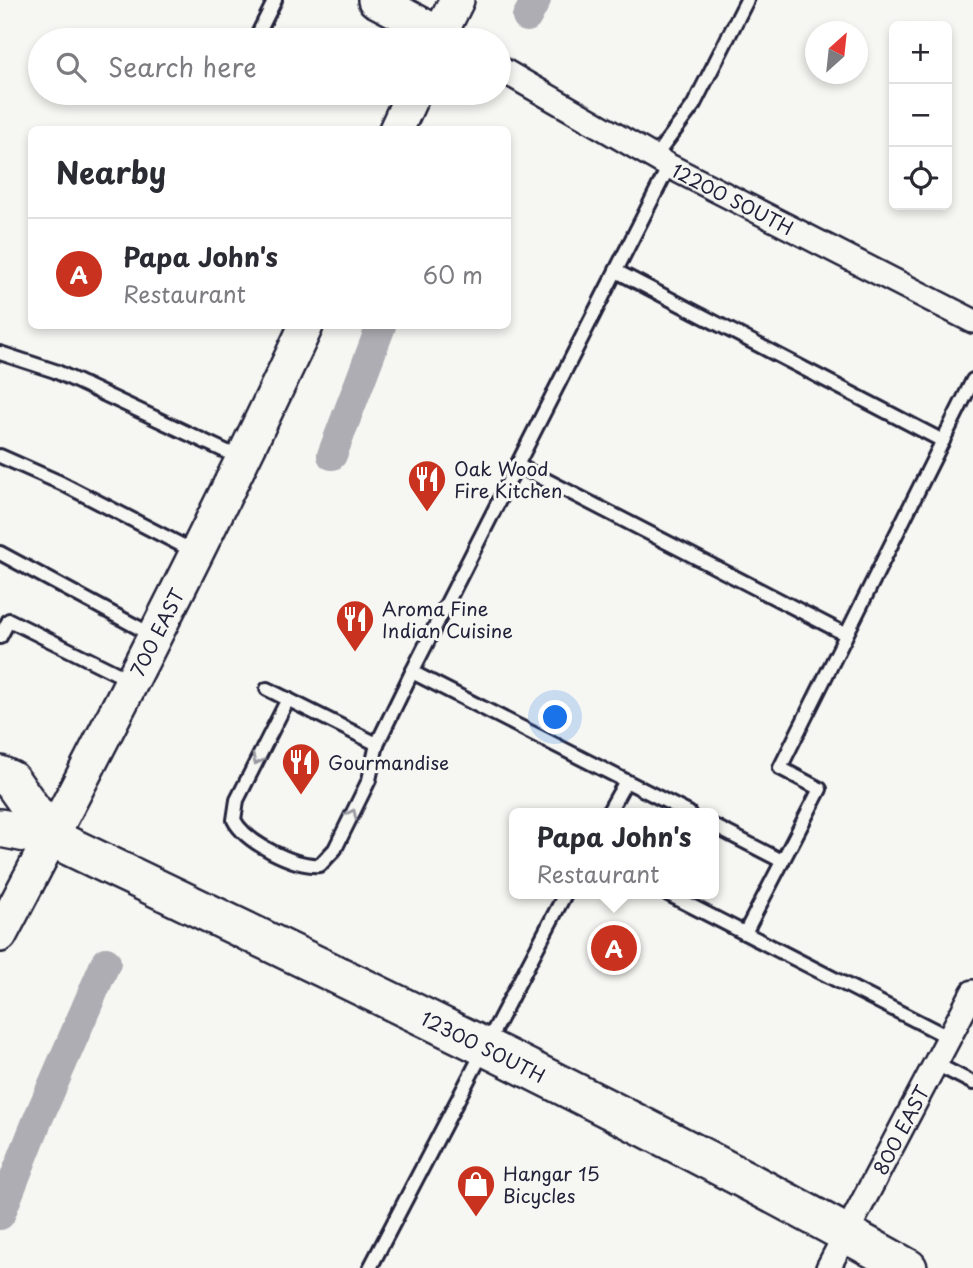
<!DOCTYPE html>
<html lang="en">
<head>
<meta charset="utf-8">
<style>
  :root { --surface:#fff; --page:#f7f7f7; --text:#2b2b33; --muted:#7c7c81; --line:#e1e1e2; --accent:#c8321e }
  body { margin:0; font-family:"Playpen Sans",sans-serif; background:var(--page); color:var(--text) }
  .controls { position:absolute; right:21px; top:21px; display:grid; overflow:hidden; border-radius:10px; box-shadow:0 4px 10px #0003 }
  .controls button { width:63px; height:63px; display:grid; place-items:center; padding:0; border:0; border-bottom:2px solid var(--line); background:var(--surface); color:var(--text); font:35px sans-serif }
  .compass { position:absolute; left:805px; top:21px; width:63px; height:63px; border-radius:50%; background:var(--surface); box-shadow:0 4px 10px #0003; rotate:27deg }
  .you { position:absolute; left:556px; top:718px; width:24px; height:24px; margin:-18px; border:5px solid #fff; border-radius:50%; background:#1a73e8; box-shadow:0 0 0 10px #1a73e833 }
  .badge { display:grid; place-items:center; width:46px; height:46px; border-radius:50%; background:var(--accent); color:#fff; font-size:23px; font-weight:700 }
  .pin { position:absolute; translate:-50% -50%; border:4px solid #fff; box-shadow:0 2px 7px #0006 }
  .popup { position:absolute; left:509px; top:808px; width:210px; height:91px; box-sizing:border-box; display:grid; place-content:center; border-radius:10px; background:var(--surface); filter:drop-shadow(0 2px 5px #0005); font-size:23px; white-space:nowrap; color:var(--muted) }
  .popup b { font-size:26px; color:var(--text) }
  .popup::after { content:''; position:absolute; left:50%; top:100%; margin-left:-14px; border:14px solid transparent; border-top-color:var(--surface) }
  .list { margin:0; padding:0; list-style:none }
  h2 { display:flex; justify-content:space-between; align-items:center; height:91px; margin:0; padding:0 28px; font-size:30px }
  h2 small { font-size:23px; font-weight:400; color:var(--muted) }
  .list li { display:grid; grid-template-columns:46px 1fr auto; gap:21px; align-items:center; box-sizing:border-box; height:112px; padding:0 28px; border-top:2px solid var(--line) }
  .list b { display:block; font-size:26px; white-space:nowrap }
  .list p { margin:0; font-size:23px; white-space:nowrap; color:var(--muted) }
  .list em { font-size:23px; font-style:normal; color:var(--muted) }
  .icon { flex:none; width:38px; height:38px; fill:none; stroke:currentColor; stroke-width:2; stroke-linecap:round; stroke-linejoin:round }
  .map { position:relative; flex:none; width:973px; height:1268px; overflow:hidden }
  .search { position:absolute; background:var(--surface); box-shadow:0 4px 10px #0003; left:28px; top:28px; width:483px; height:77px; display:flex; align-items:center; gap:18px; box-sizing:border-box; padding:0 24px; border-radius:38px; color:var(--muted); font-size:26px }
  .panel { position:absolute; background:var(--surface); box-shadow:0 4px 10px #0003; left:28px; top:126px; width:483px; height:203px; border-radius:10px }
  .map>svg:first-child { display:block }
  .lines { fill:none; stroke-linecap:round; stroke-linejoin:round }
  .canal { stroke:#adadb3; stroke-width:30 }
  .lane-casing { stroke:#22223b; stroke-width:18 }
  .street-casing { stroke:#22223b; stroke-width:28 }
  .secondary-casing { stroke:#22223b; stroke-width:38 }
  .primary-casing { stroke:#22223b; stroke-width:42 }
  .lane { stroke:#f6f6f2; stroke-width:12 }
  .street { stroke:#f6f6f2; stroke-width:23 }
  .secondary { stroke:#f6f6f2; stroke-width:33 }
  .primary { stroke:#f6f6f2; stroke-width:37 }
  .oneway { stroke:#9797a0 }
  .labels { text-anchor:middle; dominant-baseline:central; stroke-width:6; stroke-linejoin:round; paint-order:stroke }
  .street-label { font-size:19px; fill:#22223b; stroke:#f6f6f2 }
  .poi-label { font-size:19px; fill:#22223b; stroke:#f6f6f2; text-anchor:start }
</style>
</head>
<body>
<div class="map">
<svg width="973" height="1268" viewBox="0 0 973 1268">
  <rect width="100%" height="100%" fill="#f6f6f2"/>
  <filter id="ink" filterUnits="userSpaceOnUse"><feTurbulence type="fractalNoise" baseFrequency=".0143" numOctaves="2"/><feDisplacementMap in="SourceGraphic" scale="14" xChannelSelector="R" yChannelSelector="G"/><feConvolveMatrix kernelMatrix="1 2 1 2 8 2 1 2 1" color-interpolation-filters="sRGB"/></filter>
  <g filter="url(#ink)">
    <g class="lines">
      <g class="canal">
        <path d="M 527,17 L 536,0"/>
        <path d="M 332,455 L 381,326"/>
        <path d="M 0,1215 L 38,1119 L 106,962"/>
      </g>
      <g class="lane-casing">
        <g id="lane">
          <path d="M 255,40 L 275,0"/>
          <path d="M 654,158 L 693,106 L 747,0"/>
          <path d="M 669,166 L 412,672 L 689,813"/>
          <path d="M 616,271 L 943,441"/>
          <path d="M 0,353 L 55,371 L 240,458"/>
          <path d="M 0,456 L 61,483 L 195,552"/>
          <path d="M 517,465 L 845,634"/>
          <path d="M 0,553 L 154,636"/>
          <path d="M 0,637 L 9,620 L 130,680"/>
          <path d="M 267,689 L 377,744 L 412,672"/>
          <path d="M 288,699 L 237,800 L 234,820 C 246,843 295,867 320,865 L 335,849 L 369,780 L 377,744"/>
          <path d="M 608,813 L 626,781"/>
          <path d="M 714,826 L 782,861"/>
          <path d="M 668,894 L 950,1038"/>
          <path d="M 745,933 L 820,789 L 780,768 L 973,380"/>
          <path d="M 936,1064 L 973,1083"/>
          <path d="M 370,1268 L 565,894"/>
        </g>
      </g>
      <g class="street-casing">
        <g id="street">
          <path id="s1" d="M 499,68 L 669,166 L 973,321"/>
          <path id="s2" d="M 828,1268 L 973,992"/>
        </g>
      </g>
      <g class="secondary-casing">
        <g id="secondary">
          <path d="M 375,0 L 440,34"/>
          <path d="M 437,40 L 457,0"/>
          <path d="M 396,130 L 413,93"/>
          <path id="s3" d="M 0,935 C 106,734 210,532 306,326"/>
        </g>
      </g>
      <g class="primary-casing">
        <g id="primary">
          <path d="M 0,775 L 11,780 L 52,838"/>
          <path id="s4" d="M 0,828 L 52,838 C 340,976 629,1112 908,1268"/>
        </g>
      </g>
      <use href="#lane" class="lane"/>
      <use href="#street" class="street"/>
      <use href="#secondary" class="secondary"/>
      <use href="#primary" class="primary"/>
    </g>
    <defs><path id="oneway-chevron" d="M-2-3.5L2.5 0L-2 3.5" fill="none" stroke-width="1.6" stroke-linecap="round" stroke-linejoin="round" transform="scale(1.75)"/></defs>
    <g class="oneway">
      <use href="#oneway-chevron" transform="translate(257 760) rotate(117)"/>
      <use href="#oneway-chevron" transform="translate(352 814) rotate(-64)"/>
    </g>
  </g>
  <defs>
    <g id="restaurant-pin" transform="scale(2.0125)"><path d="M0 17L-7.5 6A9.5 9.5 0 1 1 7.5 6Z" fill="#c8321e" stroke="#f6f6f2"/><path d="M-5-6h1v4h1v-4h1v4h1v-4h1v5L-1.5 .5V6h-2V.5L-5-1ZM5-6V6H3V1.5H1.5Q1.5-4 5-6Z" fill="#fff"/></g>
    <g id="shop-pin" transform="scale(2.0125)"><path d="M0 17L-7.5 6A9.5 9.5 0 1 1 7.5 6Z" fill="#c8321e" stroke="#f6f6f2"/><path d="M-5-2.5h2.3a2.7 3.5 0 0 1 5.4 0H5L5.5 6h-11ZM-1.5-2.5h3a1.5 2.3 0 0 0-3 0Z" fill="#fff"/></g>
  </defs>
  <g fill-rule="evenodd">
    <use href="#restaurant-pin" x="427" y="479"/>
    <use href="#restaurant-pin" x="355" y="619"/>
    <use href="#restaurant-pin" x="301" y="762"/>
    <use href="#shop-pin" x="476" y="1184"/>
  </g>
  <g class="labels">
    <g class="street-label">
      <text stroke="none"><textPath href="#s1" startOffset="268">12200 SOUTH</textPath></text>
      <text stroke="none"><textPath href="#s3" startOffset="341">700 EAST</textPath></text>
      <text stroke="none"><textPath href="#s4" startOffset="532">12300 SOUTH</textPath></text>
      <text stroke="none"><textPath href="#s2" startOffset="156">800 EAST</textPath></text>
    </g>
    <g class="poi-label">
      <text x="454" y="468">Oak Wood<tspan x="454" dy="22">Fire Kitchen</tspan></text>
      <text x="382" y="608">Aroma Fine<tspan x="382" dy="22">Indian Cuisine</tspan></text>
      <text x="328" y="762">Gourmandise</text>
      <text x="503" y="1173">Hangar 15<tspan x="503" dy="22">Bicycles</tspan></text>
    </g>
  </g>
</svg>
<div class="controls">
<button>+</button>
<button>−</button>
<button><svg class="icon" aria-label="locate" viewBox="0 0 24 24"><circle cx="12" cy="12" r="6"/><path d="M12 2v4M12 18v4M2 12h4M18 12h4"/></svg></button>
</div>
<svg class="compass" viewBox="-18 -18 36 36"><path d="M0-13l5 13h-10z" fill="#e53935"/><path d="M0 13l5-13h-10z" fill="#7c7c81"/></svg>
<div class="you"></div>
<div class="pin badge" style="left:614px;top:948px">A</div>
<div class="popup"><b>Papa John's</b>Restaurant</div>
<div class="search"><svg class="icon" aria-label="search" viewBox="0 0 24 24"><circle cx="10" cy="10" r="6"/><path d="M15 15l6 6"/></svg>Search here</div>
<section class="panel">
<h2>Nearby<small></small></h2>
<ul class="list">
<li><span class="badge">A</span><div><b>Papa John's</b><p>Restaurant</p></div><em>60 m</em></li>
</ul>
</section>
</div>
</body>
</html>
